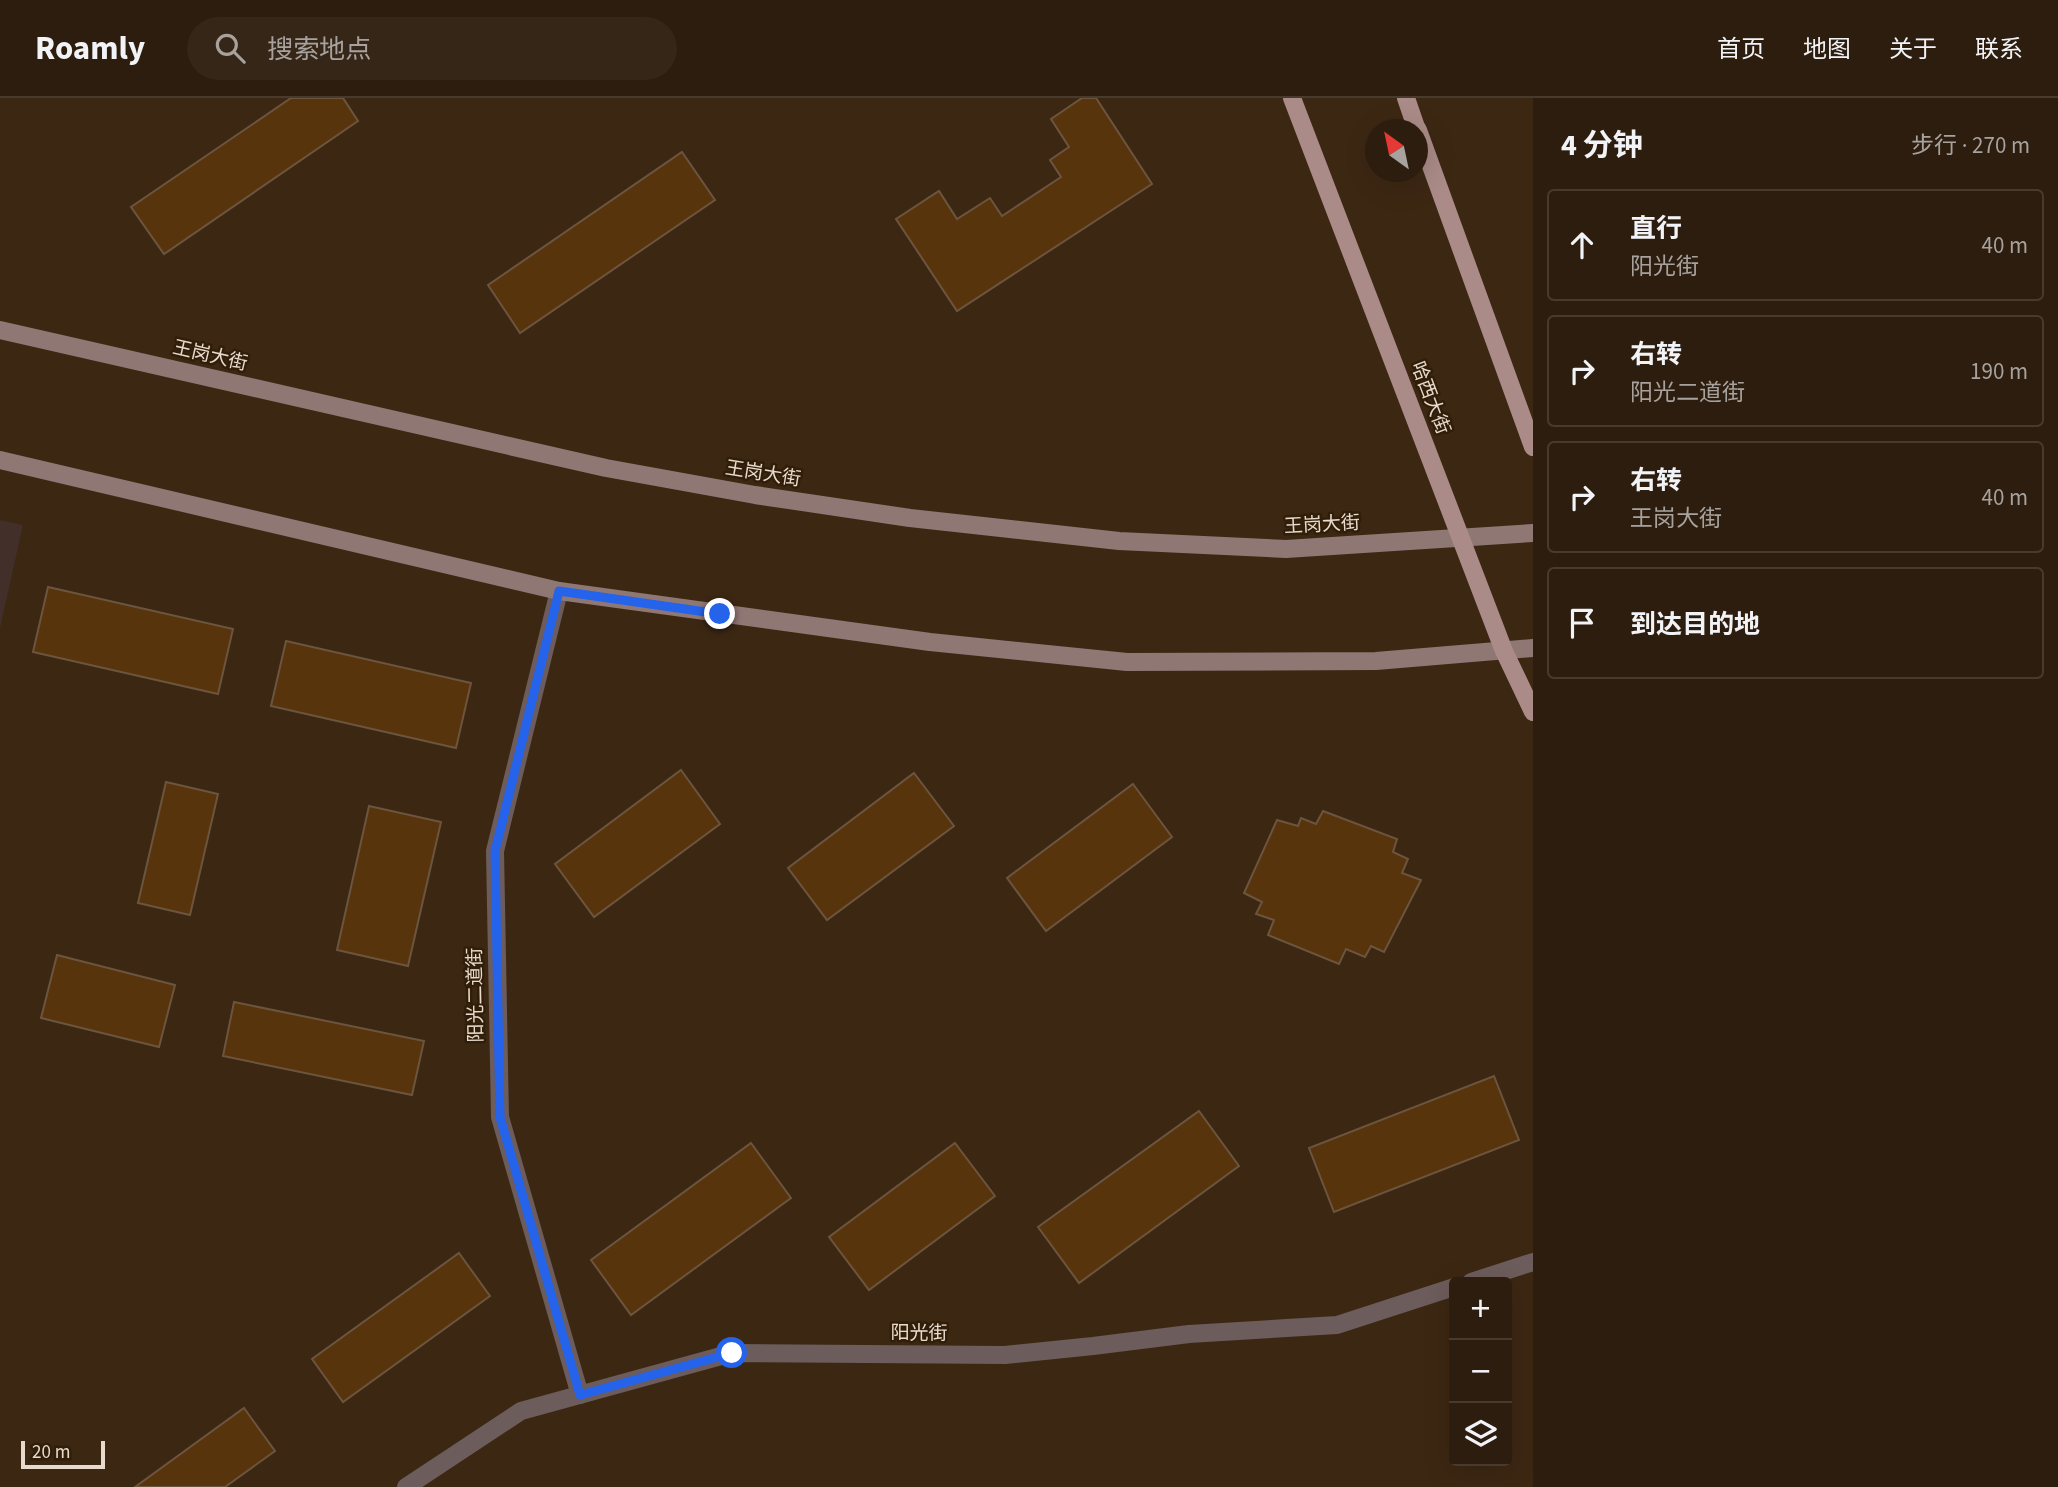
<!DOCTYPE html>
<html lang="zh">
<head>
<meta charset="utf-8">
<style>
  :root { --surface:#2d1d0e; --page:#352617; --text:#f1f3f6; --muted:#a7a29e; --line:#483b2e }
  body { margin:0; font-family:"Source Sans 3","Noto Sans SC",sans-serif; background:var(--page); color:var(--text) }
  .controls { position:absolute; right:21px; bottom:21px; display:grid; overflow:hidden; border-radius:7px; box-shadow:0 7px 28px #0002 }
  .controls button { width:63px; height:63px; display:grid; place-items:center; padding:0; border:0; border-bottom:2px solid var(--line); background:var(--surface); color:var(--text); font:35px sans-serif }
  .compass { position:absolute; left:1365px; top:21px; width:63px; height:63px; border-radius:50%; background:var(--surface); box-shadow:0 7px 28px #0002; rotate:327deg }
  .scale { position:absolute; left:21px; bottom:18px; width:84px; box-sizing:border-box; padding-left:7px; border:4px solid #e8dbce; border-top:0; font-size:19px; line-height:24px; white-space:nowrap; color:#e8dbce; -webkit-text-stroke:5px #311e09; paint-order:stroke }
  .stop { position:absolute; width:21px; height:21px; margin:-16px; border:5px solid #2563eb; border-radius:50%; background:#fff }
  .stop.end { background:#2563eb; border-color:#fff; box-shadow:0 2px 7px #0008 }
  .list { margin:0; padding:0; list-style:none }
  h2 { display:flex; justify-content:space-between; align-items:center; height:91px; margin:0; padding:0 28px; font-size:30px }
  h2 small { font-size:23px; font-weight:400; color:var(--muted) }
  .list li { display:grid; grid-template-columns:46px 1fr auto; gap:21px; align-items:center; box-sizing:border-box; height:112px; margin:0 14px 14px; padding:0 14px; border:2px solid var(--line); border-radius:7px }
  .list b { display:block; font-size:26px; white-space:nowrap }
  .list p { margin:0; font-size:23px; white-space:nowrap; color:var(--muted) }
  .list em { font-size:23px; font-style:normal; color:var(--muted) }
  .icon { flex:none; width:38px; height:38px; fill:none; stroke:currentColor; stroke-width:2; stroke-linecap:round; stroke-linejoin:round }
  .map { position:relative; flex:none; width:1533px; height:1389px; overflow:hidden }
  header { display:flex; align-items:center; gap:42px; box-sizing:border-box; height:98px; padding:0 35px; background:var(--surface); border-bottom:2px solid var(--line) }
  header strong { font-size:33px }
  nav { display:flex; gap:38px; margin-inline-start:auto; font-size:24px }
  .search { width:490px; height:63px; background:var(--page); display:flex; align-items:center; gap:18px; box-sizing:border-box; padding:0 24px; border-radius:38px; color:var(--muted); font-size:26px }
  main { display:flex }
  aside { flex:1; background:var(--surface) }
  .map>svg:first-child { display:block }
  .education { fill:#422f29 }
  .building { fill:#58340c; stroke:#6c553f; stroke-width:2 }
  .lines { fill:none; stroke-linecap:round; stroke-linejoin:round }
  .street { stroke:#6c5c5b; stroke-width:18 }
  .secondary { stroke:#8f7774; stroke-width:18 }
  .primary { stroke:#aa8b87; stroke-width:18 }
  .route { stroke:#2563eb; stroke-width:9 }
  .labels { text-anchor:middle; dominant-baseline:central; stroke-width:5; stroke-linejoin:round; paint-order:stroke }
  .street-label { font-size:19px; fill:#e8dbce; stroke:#311e09 }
</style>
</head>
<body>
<header>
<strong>Roamly</strong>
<div class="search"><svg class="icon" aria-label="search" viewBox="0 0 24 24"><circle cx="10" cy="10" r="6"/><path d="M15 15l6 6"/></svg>搜索地点</div>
<nav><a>首页</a><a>地图</a><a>关于</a><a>联系</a></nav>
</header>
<main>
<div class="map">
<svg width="1533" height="1389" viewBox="0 0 1533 1389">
  <rect width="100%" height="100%" fill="#3c2713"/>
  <path class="education" d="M 0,422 L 23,427 L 0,530 Z"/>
  <g class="building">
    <path d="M 291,0 L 343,0 L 358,23 L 164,156 L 131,109 Z"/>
    <path d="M 1082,0 L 1096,0 L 1152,86 L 957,213 L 896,121 L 939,93 L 957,121 L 990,100 L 1002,118 L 1061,79 L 1050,62 L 1069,49 L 1051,21 Z"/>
    <path d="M 682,54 L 715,102 L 520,235 L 488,187 Z"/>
    <path d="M 48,489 L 233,531 L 218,596 L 33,554 Z"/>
    <path d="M 286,543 L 471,585 L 456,650 L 271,608 Z"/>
    <path d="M 681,672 L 720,726 L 594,819 L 555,766 Z"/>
    <path d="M 914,675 L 954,728 L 827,822 L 788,770 Z"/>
    <path d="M 166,684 L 218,696 L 190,817 L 138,805 Z"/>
    <path d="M 1133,686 L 1172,739 L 1046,833 L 1007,780 Z"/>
    <path d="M 369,708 L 441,724 L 408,868 L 337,852 Z"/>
    <path d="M 1323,713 L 1397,741 L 1393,754 L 1408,761 L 1402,775 L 1421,782 L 1384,854 L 1371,848 L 1365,859 L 1346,851 L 1339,866 L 1268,837 L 1274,822 L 1256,816 L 1262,804 L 1244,795 L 1277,722 L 1298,728 L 1301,720 L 1316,726 Z"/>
    <path d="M 57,857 L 175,887 L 159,949 L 41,920 Z"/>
    <path d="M 234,904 L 424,943 L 412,997 L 223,958 Z"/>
    <path d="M 1494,978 L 1519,1042 L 1334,1114 L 1309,1050 Z"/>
    <path d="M 1199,1013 L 1239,1068 L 1079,1185 L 1038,1129 Z"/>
    <path d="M 751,1045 L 791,1100 L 631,1217 L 591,1162 Z"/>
    <path d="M 955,1045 L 995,1098 L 869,1192 L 829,1139 Z"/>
    <path d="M 459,1155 L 490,1198 L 343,1304 L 312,1261 Z"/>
    <path d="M 244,1310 L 275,1353 L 225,1389 L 135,1389 Z"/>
  </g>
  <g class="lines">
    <g class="street">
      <path d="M 559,493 L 495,753 L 500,1019 L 580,1297"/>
      <path d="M 1471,1184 L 1533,1164"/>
      <path d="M 406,1389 L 521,1313 L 732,1255 L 1005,1257 L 1093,1248 L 1189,1236 L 1337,1227 L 1454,1189"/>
    </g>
    <g class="secondary">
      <path d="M 0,232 L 606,370 L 755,397 L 910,420 L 1119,443 L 1286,451 L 1533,435"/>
      <path d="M 0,362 L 559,493 L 930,544 L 1127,564 L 1376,563 L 1533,550"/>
    </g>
    <g class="primary">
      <path d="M 1292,0 L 1504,553 L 1533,614"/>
      <path d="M 1406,0 L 1417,32"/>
      <path d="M 1418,32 L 1533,349"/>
    </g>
  </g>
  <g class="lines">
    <path class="route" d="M 720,516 L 559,493 L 495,753 L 500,1019 L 580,1297 L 732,1255"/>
  </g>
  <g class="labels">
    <g class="street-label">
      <text transform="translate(210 258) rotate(13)">王岗大街</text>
      <text transform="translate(1430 300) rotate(69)">哈西大街</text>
      <text transform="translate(763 376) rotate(9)">王岗大街</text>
      <text transform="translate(1322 427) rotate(-3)">王岗大街</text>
      <text transform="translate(476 897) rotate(-91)">阳光二道街</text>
      <text x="919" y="1235">阳光街</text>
    </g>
  </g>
</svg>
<div class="controls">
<button>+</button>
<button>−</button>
<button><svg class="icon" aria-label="layers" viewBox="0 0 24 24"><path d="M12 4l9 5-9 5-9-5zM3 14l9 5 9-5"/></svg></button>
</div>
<svg class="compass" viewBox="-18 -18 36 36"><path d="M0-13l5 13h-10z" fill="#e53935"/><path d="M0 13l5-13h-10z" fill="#a7a29e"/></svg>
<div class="scale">20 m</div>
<div class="stop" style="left:732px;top:1255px"></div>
<div class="stop end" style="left:720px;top:516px"></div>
</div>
<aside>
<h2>4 分钟<small>步行 · 270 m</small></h2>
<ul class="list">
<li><svg class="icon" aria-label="ahead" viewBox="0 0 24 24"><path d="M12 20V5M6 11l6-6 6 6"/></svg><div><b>直行</b><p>阳光街</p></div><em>40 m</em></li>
<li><svg class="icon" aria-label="right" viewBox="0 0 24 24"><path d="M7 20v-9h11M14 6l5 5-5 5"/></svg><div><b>右转</b><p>阳光二道街</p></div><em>190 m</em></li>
<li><svg class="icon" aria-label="right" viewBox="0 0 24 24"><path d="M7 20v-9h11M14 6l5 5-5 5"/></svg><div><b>右转</b><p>王岗大街</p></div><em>40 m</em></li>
<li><svg class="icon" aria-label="arrive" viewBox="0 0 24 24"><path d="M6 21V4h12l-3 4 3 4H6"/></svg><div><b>到达目的地</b></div></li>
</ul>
</aside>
</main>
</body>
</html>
